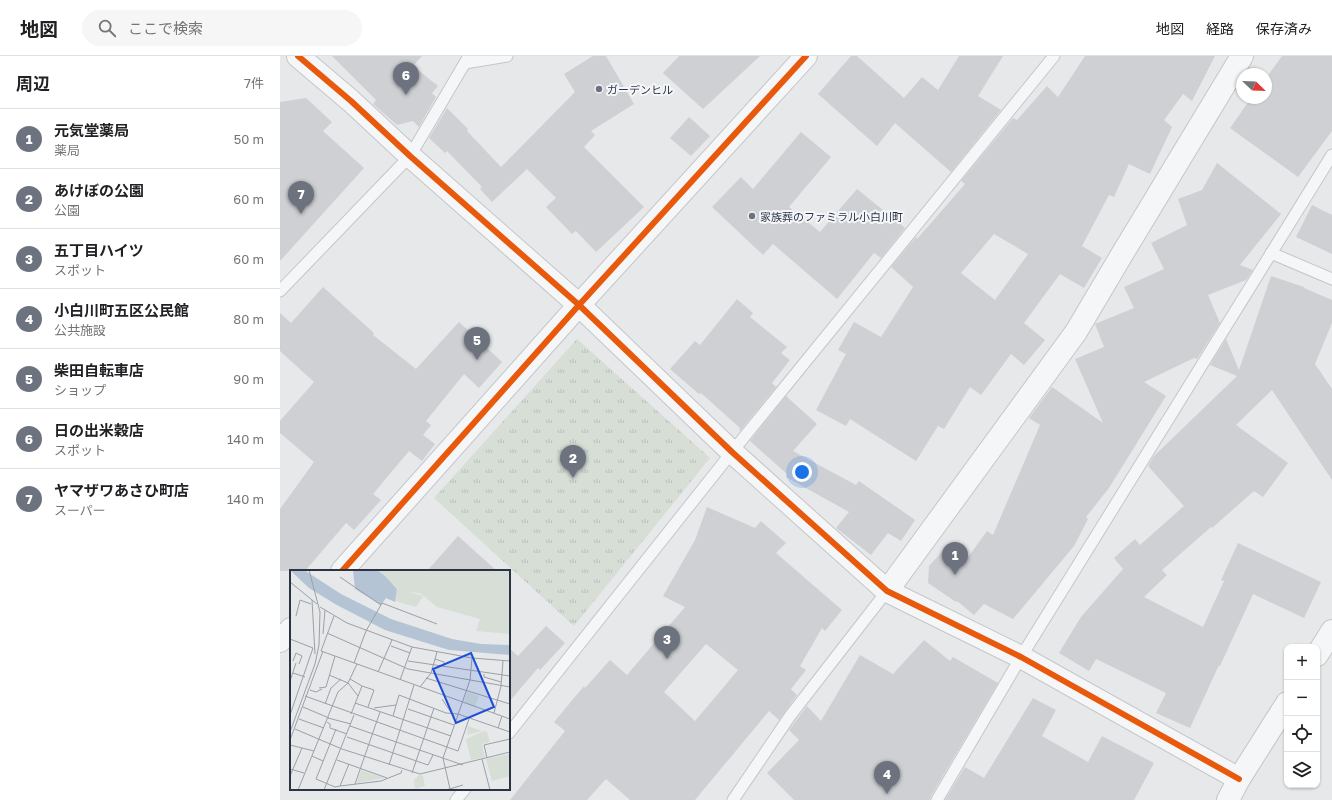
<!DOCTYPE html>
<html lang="ja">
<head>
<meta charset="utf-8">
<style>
  :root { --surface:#fff; --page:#f6f6f6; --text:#202124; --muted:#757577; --line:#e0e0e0; --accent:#6c737f }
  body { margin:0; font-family:"Golos Text","Noto Sans JP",sans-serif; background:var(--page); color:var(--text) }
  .controls { position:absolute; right:12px; bottom:12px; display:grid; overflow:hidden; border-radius:8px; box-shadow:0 1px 3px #0004 }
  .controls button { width:36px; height:36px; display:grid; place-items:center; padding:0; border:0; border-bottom:1px solid var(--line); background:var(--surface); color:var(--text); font:20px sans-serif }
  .compass { position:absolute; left:956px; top:12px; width:36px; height:36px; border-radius:50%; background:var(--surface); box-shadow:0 1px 3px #0004; rotate:113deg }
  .you { position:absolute; left:522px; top:416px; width:14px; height:14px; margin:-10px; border:3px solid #fff; border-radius:50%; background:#1a73e8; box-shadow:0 0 0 6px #1a73e833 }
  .badge { display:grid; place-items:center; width:26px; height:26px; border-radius:50%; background:var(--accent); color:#fff; font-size:13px; font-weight:700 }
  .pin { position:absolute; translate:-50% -33px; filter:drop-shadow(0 1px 2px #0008) }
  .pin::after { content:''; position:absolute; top:21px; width:14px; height:12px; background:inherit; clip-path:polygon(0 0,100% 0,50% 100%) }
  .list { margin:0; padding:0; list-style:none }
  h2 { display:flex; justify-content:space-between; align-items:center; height:52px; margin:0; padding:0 16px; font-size:17px }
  h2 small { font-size:13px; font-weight:400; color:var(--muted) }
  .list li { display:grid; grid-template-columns:26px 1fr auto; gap:12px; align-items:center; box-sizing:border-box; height:60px; padding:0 16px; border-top:1px solid var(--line) }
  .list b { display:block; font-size:15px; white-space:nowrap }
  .list p { margin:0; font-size:13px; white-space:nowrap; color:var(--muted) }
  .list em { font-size:13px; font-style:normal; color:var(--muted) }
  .icon { flex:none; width:22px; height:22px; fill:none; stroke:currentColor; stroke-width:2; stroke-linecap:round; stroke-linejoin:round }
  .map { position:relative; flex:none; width:1052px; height:744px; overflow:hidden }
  header { display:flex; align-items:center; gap:24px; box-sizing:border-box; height:56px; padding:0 20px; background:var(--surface); border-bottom:1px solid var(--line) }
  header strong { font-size:19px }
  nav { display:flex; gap:22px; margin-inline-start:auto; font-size:14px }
  .search { width:280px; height:36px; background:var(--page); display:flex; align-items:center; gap:10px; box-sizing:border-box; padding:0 14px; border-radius:22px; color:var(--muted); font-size:15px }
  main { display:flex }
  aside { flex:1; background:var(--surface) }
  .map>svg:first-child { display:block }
  .park { fill:url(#park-tufts) }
  .building { fill:#ced0d3; fill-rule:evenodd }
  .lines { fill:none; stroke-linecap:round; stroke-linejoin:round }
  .service-casing { stroke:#c4c6c8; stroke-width:13 }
  .minor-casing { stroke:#c4c6c8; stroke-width:24 }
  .tertiary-casing { stroke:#c4c6c8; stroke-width:24 }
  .service { stroke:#f5f6f7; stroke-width:11 }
  .minor { stroke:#f5f6f7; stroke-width:22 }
  .tertiary { stroke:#f5f6f7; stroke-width:22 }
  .cycleway-casing { stroke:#f4f6f9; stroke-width:8 }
  .cycleway { stroke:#e8590c; stroke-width:6 }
  .poi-dot { fill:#6c737f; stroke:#f4f6f9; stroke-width:1.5 }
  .labels { text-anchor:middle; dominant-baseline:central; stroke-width:4; stroke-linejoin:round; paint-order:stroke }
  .poi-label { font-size:11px; fill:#2b3445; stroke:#f4f6f9; text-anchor:start }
  .inset-road { fill:none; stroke:#9ba0a8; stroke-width:1 }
  .view { fill:#1d4ed8; fill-opacity:0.15; stroke:#1d4ed8; stroke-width:2 }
  .inset-edge { fill:none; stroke:#2b3445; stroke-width:2 }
</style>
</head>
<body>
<header>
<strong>地図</strong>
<div class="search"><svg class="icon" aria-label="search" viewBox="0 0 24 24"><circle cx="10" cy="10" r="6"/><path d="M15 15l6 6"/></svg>ここで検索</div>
<nav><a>地図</a><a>経路</a><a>保存済み</a></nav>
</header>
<main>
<aside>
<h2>周辺<small>7件</small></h2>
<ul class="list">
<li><span class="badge">1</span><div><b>元気堂薬局</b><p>薬局</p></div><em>50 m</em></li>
<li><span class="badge">2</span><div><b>あけぼの公園</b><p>公園</p></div><em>60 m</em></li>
<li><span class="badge">3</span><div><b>五丁目ハイツ</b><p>スポット</p></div><em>60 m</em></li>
<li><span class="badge">4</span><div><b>小白川町五区公民館</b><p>公共施設</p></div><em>80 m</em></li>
<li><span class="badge">5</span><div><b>柴田自転車店</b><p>ショップ</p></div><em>90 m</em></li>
<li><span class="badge">6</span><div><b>日の出米穀店</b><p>スポット</p></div><em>140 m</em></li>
<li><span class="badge">7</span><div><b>ヤマザワあさひ町店</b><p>スーパー</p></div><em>140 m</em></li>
</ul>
</aside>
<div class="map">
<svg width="1052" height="744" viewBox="0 0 1052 744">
  <defs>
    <pattern id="park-tufts" width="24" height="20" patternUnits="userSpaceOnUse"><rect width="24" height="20" fill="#d6ded6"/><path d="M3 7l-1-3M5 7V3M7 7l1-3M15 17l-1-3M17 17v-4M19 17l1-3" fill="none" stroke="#b8bfb9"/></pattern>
  </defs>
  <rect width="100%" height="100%" fill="#e6e8ea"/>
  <path class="park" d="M 297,283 L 430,402 L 294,570 L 154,442 Z"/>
  <g class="building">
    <path d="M 52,0 L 142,0 L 133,10 L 158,30 L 152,37 L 156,41 L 139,71 L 133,65 L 117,69 L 93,48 L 96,44 Z"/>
    <path d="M 313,0 L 326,0 L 354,48 L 311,75 L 315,79 L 304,91 L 364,151 L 316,196 L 296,175 L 292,178 L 266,151 L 276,142 L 247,113 L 212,146 L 200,133 L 202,131 L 167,95 L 165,97 L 149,82 L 167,52 L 188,73 L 187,75 L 221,111 L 295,36 L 284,18 Z"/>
    <path d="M 399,0 L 480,0 L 423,53 L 383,17 Z"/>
    <path d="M 571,0 L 577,0 L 624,42 L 642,21 L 658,34 L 679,0 L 723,0 L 698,40 L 721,54 L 671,116 L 615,67 L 597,90 L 538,38 Z"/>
    <path d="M 805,0 L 935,0 L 912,45 L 903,38 L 884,64 L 892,71 L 870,118 L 849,108 L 834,141 L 829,139 L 802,190 L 822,202 L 804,232 L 780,218 L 744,267 L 765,284 L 744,309 L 731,298 L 701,339 L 690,331 L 664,373 L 658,370 L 636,405 L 570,363 L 566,370 L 536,354 L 566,298 L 558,294 L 574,266 L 601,281 L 633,231 L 611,211 L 636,181 L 637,183 L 685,128 L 681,125 L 733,62 L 737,64 L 767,30 L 778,41 ZM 714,178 L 748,198 L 715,244 L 681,217 Z"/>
    <path d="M 1002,0 L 1052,0 L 1052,75 L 1018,121 L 950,72 L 971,42 L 986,42 L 986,22 Z"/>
    <path d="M 26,42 L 52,66 L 43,75 L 84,112 L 0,205 L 0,46 Z"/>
    <path d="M 409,61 L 430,80 L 411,100 L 390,82 Z"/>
    <path d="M 521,76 L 551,101 L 509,151 L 540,176 L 577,133 L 625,172 L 601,202 L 594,197 L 557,243 L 493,188 L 483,199 L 432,151 L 461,121 L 473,133 Z"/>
    <path d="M 937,107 L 1001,158 L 960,209 L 973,214 L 966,224 L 928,239 L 940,267 L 917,303 L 914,302 L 864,326 L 886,340 L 829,432 L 806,461 L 808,463 L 794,490 L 733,563 L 704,548 L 694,559 L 677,545 L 676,546 L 648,527 L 649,510 L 668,489 L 686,504 L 707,475 L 713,479 L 760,369 L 749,362 L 772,331 L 823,367 L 795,303 L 824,291 L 815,268 L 854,252 L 844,231 L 884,213 L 871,187 L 907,169 L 898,143 L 922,134 Z"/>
    <path d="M 1032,149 L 1052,159 L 1052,198 L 1016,181 Z"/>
    <path d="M 991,220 L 1024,231 L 1024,232 L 1052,244 L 1052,267 L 1035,308 L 1052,333 L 1052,424 L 992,334 L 956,369 L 1008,407 L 983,441 L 974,435 L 932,472 L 931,471 L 882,514 L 887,519 L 864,541 L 923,571 L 944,525 L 941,524 L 958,487 L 1041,526 L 1024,562 L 973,538 L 940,610 L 939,609 L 910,672 L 876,657 L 886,637 L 816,603 L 809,615 L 779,597 L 801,561 L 843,513 L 834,502 L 855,483 L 860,489 L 904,450 L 868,410 L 874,400 L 957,320 L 930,309 L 946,283 L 959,314 Z"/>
    <path d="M 43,231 L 94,277 L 93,279 L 136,313 L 179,266 L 222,306 L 199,332 L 184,318 L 146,365 L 151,369 L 143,379 L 155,388 L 142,405 L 129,395 L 93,438 L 101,444 L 74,474 L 66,467 L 25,515 L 0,515 L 0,453 L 34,406 L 0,377 L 0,365 L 34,326 L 0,295 L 0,257 L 11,267 Z"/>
    <path d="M 457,243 L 473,257 L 470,261 L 507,291 L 501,297 L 510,304 L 492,327 L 496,331 L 460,375 L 459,374 L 460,372 L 421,337 L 419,338 L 390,313 L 415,285 L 420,289 Z"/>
    <path d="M 506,340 L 537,368 L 513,395 L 576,429 L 579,425 L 635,464 L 621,485 L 608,477 L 591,499 L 556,472 L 569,456 L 506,421 L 507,418 L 470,385 Z"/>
    <path d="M 427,451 L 475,472 L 481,465 L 506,487 L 496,497 L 562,554 L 545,575 L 542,572 L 520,610 L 526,614 L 511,633 L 517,639 L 499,664 L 489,655 L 415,744 L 350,744 L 326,723 L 307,744 L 230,744 L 285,675 L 274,666 L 304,630 L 305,632 L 330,604 L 347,619 L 405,551 L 383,540 L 415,484 ZM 426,588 L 458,614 L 415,665 L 384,636 Z"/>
    <path d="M 178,480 L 217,515 L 147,515 Z"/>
    <path d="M 266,570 L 285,587 L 260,614 L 258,612 L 229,646 L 229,592 L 238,600 Z"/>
    <path d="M 644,584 L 670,605 L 673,601 L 718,627 L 651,740 L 650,744 L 514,744 L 487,717 L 519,684 L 509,674 L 527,650 L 541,665 L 580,599 L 613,618 Z"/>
    <path d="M 753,642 L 776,654 L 762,680 L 808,706 L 822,680 L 874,707 L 854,744 L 665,744 L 685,711 L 704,722 Z"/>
  </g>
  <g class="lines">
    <g class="service-casing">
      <g id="service">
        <path d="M 185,7 L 227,0"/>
        <path d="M 991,197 L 1052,223"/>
        <path d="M 0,235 L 130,100 L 189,0"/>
        <path d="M 229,677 L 452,396 L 774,0"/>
        <path d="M 176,744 L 185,733"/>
        <path d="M 453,744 L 510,660 L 607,535"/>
        <path d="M 657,744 L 741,601 L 1052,99"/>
      </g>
    </g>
    <g class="minor-casing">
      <g id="minor">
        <path d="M 18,0 L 71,45 L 130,100 L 299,249 L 452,396 L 607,535 L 741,601 L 959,723"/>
        <path d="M 62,515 L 299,249 L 526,0"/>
        <path d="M 607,535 L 796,276 L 844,195 L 962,0"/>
        <path d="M 0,585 L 11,573"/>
      </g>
    </g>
    <g class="tertiary-casing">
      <g id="tertiary">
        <path d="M 1037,599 L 1052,575"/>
        <path d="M 948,744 L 959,723 L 1007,647"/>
      </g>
    </g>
    <use href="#service" class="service"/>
    <use href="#minor" class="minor"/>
    <use href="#tertiary" class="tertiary"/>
    <g class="cycleway-casing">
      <g id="cycleway">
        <path d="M 18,0 L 71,45 L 130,100 L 299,249 L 452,396 L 607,535 L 741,601 L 959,723"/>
        <path d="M 62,515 L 299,249 L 526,0"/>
      </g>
    </g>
    <use href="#cycleway" class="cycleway"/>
  </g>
  <g class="poi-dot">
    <circle cx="319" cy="33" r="4"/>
    <circle cx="472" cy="160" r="4"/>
  </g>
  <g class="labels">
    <g class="poi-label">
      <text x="327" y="33">ガーデンヒル</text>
      <text x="480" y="160">家族葬のファミラル小白川町</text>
    </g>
  </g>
  <g transform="translate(10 514)">
    <rect width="220" height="220" fill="#e6e8ea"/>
    <path d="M 194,161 L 197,162 L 200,172 L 192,174 L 195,187 L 181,190 L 176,169 ZM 220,184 L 220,206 L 202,211 L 196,189 ZM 129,205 L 133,206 L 135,216 L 125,219 L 124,210 Z" fill="#d6ded6"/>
    <path d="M 87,0 L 220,0 L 220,64 L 186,61 L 190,49 L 147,37 L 130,23 L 112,22 Z" fill="#d6ded6"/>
    <path d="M 107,19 L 133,26 L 126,37 L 105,31 ZM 177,122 L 189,126 L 185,136 L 174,132 ZM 178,156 L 192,161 L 177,165 ZM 71,200 L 94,208 L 67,213 Z" fill="#d6ded6"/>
    <path d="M 0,0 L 14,0 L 51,24 L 101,49 L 162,69 L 191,74 L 220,75 L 220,85 L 159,80 L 95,60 L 45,34 L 19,18 ZM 63,0 L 87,0 L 95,6 L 107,19 L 105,32 L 96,28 L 91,35 L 65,19 Z" fill="#b4c4d5"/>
    <path class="inset-road" d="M 50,7 L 91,35M 0,12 L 27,34M 22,30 L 25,84M 30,37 L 57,53 L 122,77 L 182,88 L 220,91M 6,46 L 10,30 L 21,34M 44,46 L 31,81 L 220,149M 37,63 L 118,99 L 220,117M 33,64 L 35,40M 0,69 L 23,78 L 0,145M 101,76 L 120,83M 145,89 L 154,92 L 154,97M 3,91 L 6,83 L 12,86 L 9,94M 118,91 L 220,106M 64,93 L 76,61 L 92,33 L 147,54M 88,102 L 102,70M 3,103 L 15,107M 194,104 L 194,107 L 211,112M 39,105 L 58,113 L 68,126M 136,108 L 220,134M 60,109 L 72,116M 110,110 L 122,77M 0,111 L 6,93M 130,117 L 141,103 L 147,82M 29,118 L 36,117 L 45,86M 20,120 L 26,122 L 32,119M 15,126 L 168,181 L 179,149M 152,129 L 162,144M 65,133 L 161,166M 35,134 L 41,118 L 51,109M 13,137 L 39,148M 84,138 L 106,135M 118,139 L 164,155M 204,143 L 211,116 L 213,91M 61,144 L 72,116 L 84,120 L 78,137M 103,146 L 109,125 L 156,143 L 168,144 L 220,162M 38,148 L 61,154M 9,149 L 34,158M 37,152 L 40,154 L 40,158 L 57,164M 60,156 L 173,195M 208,158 L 212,146M 5,159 L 52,179 L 130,204 L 220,182M 46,159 L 26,209 L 45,217 L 50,216 L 91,211 L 111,203 L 112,200M 0,162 L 25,94 L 29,75 L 30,42 L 19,0M 57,167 L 138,195 L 143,185M 0,170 L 33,81M 0,175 L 24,181M 22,186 L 33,191M 197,188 L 194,175 L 220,169M 192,189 L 200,220M 47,190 L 97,208M 99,195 L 124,115M 0,199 L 14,203M 122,203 L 144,138M 0,206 L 12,178M 65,214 L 90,142M 50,216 L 59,194M 160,219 L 153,188 L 180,110 L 182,88M 8,220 L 48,122 L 58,113 L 67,94M 34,220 L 64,145M 156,220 L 173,215"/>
    <path class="view" d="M 181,83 L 204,137 L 166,153 L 143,99 Z"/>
    <rect width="220" height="220" class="inset-edge"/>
  </g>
</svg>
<div class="controls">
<button>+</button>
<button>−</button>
<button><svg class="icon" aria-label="locate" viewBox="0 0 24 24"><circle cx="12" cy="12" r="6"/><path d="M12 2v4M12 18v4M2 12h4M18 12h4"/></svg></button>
<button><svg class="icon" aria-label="layers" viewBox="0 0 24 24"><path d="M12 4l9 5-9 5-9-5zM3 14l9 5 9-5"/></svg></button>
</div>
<svg class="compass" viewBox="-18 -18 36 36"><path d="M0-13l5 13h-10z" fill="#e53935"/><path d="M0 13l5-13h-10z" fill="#757577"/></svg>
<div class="you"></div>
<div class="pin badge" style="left:675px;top:519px">1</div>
<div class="pin badge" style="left:293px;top:422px">2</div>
<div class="pin badge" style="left:387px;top:603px">3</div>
<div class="pin badge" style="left:607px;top:738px">4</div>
<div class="pin badge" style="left:197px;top:304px">5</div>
<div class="pin badge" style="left:126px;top:39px">6</div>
<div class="pin badge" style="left:21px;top:158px">7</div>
</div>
</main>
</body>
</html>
